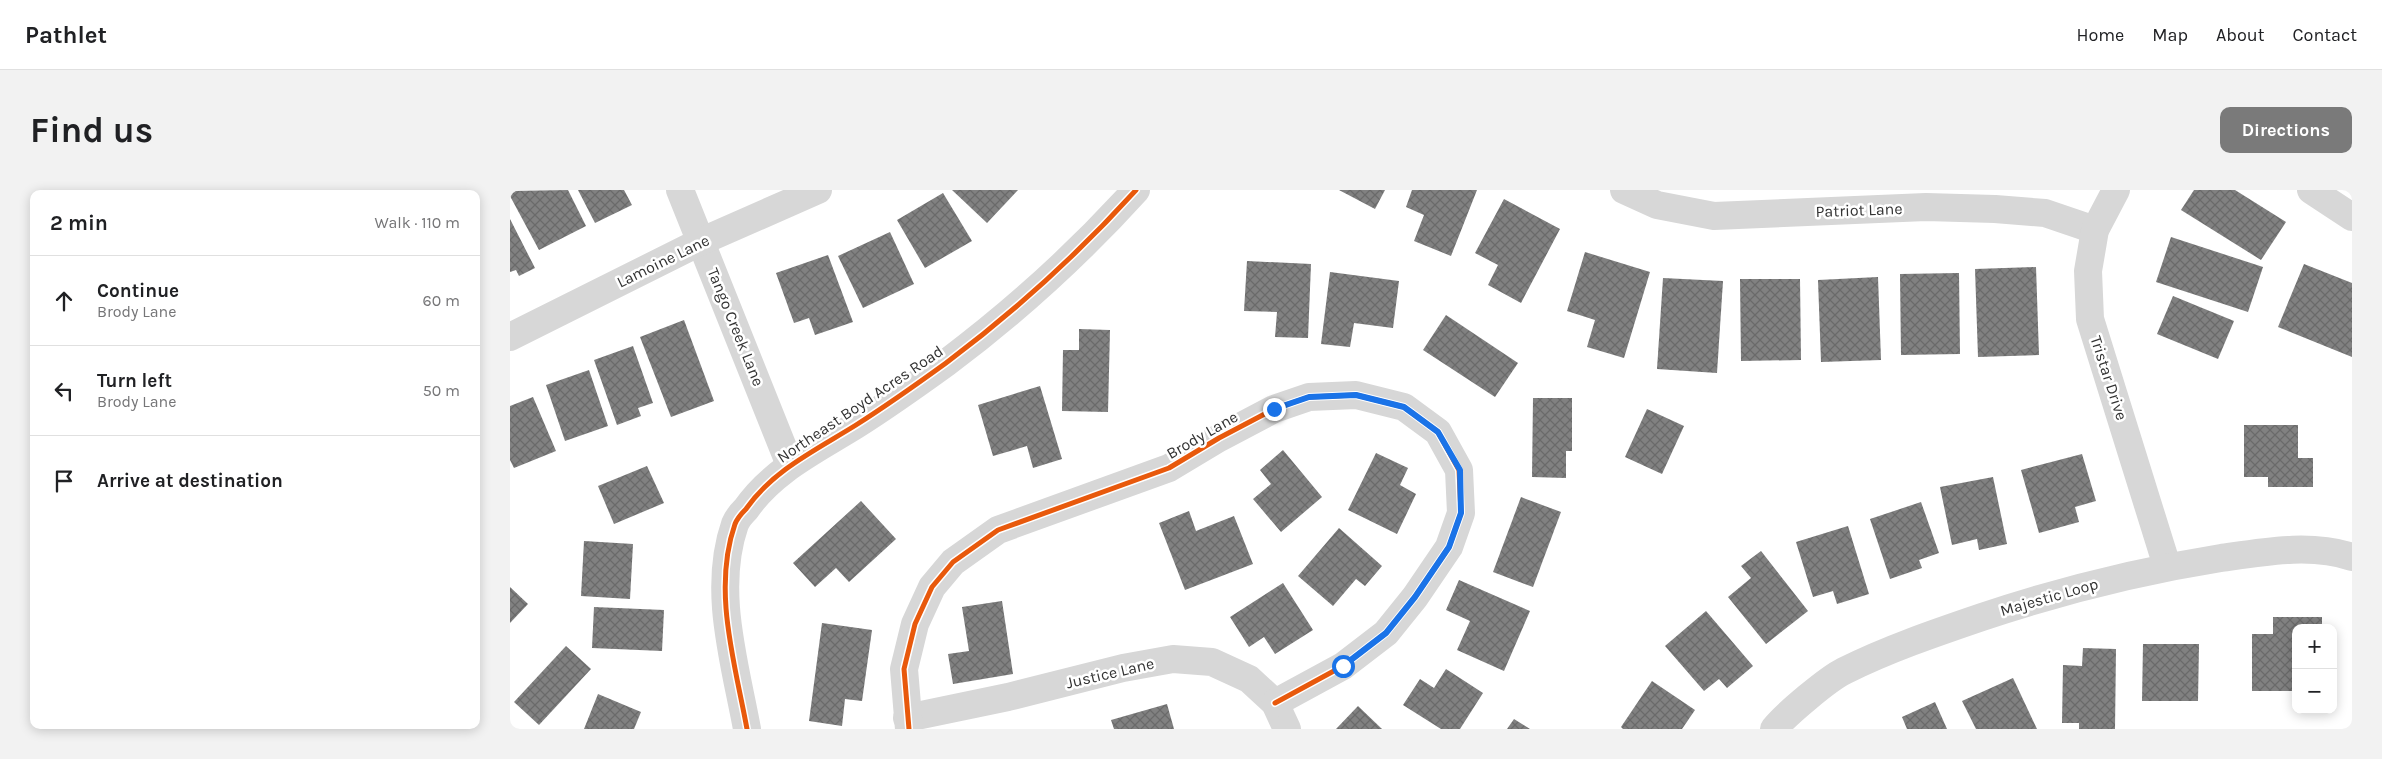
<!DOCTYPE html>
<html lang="en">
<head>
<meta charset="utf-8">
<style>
  :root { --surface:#fff; --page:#f2f2f2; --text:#202124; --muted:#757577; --line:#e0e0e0; --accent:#7a7a7a }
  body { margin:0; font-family:Karla,sans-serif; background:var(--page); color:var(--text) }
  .controls { position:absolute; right:15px; bottom:15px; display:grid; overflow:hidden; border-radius:10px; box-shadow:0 2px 12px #0003 }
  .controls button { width:45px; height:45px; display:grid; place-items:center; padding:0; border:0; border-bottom:1px solid var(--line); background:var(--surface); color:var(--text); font:25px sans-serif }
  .stop { position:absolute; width:15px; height:15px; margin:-11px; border:4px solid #1a73e8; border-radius:50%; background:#fff }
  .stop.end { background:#1a73e8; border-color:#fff; box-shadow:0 1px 5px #0008 }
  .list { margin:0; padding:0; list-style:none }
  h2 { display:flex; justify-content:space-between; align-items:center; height:65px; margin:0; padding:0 20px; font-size:21px }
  h2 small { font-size:16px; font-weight:400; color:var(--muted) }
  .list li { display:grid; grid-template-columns:32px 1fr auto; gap:15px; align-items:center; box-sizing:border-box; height:90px; padding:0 20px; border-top:1px solid var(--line) }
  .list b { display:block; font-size:19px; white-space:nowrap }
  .list p { margin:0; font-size:16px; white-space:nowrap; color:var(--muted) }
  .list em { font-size:16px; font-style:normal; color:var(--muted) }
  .icon { flex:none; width:28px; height:28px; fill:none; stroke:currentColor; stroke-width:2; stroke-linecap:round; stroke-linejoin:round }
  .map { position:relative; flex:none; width:1842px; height:539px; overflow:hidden; border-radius:10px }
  header { display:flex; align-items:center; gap:30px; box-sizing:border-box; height:70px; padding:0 25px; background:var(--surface); border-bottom:1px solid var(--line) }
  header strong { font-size:24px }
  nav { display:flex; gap:28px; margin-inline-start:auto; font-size:18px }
  .intro { display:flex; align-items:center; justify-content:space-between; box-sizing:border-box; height:120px; padding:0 30px }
  h1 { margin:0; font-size:35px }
  .button { padding:12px 22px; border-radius:10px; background:var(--accent); color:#fff; font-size:18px; font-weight:700 }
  main { display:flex; gap:30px; padding:0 30px }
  aside { flex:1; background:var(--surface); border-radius:10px; box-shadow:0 2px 12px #0003 }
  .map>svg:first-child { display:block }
  .building { fill:url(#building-cross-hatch) }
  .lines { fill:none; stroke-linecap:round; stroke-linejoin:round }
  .minor { stroke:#d7d7d7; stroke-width:28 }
  .cycleway-casing { stroke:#fff; stroke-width:8 }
  .cycleway { stroke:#e8590c; stroke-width:5 }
  .route { stroke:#1a73e8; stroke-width:6 }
  .labels { text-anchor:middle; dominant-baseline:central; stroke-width:5; stroke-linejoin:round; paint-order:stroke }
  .street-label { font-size:16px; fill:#333; stroke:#fff }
</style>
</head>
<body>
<header>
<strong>Pathlet</strong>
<nav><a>Home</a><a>Map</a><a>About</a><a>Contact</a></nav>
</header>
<div class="intro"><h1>Find us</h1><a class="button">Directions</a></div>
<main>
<aside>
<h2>2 min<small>Walk · 110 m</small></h2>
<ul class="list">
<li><svg class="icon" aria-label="ahead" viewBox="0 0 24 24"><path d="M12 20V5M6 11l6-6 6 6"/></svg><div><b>Continue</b><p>Brody Lane</p></div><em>60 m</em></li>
<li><svg class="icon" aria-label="left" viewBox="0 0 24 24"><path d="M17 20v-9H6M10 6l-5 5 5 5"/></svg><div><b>Turn left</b><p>Brody Lane</p></div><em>50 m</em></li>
<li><svg class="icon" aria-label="arrive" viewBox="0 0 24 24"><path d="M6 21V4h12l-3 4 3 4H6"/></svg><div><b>Arrive at destination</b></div></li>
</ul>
</aside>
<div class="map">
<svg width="1842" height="539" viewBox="0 0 1842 539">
  <defs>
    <pattern id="building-cross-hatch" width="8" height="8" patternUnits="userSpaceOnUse" patternTransform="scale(1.25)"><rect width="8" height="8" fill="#818181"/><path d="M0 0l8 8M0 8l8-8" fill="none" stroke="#6a6a6a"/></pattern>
  </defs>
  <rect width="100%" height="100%" fill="#fff"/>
  <g class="building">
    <path d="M 58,0 L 76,36 L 29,60 L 0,6 L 0,1 Z"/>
    <path d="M 68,0 L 114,0 L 122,15 L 85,33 Z"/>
    <path d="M 442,0 L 508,0 L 477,33 Z"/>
    <path d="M 829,0 L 875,0 L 865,19 Z"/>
    <path d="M 902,0 L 967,0 L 941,66 L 904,51 L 914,25 L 896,17 Z"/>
    <path d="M 1684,0 L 1725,0 L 1776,32 L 1751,70 L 1671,20 Z"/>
    <path d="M 433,3 L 462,51 L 415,78 L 387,30 Z"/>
    <path d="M 994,9 L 1050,39 L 1011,113 L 978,95 L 988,75 L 965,63 Z"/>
    <path d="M 0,29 L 25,78 L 9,86 L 6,80 L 0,82 Z"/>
    <path d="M 380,42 L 404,94 L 353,118 L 328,66 Z"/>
    <path d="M 1661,47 L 1753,77 L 1738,122 L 1646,92 Z"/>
    <path d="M 1075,62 L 1140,82 L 1114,168 L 1077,157 L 1085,130 L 1057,121 Z"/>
    <path d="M 318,65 L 343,132 L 305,145 L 299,128 L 284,133 L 266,83 Z"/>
    <path d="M 737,71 L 801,74 L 798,148 L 765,147 L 767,122 L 734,121 Z"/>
    <path d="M 1794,74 L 1842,93 L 1842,167 L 1768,137 Z"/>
    <path d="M 1526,77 L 1529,165 L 1468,167 L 1465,79 Z"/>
    <path d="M 820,82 L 889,91 L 883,138 L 844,133 L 840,157 L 811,154 Z"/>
    <path d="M 1449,83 L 1450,164 L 1391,165 L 1390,84 Z"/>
    <path d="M 1368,87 L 1371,170 L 1311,172 L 1308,90 Z"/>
    <path d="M 1153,88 L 1213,91 L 1207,183 L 1147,179 Z"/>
    <path d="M 1230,89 L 1290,89 L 1291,170 L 1231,171 Z"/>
    <path d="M 1663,106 L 1724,131 L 1708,169 L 1647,144 Z"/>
    <path d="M 936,125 L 1008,173 L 985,207 L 913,160 Z"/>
    <path d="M 174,130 L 204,211 L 161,227 L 130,147 Z"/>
    <path d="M 569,139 L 600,140 L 598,222 L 552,221 L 553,160 L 569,160 Z"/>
    <path d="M 123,156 L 143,213 L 128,218 L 131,226 L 107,235 L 84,170 Z"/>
    <path d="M 79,180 L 98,236 L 55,251 L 36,195 Z"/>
    <path d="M 530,196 L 552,269 L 523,278 L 517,256 L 483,266 L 468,215 Z"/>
    <path d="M 23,207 L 46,261 L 4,278 L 0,270 L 0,216 Z"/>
    <path d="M 1023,208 L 1062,208 L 1062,261 L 1056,261 L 1056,288 L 1022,287 Z"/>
    <path d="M 1137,219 L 1174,236 L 1152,284 L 1115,267 Z"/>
    <path d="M 1734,235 L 1788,235 L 1788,268 L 1803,268 L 1803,297 L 1758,297 L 1758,287 L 1734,287 Z"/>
    <path d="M 773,260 L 812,307 L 771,342 L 743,309 L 761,294 L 750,280 Z"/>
    <path d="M 866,263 L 898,278 L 890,295 L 906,304 L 887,344 L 838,320 Z"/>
    <path d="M 1572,264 L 1586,311 L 1565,317 L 1569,332 L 1529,343 L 1511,280 Z"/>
    <path d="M 137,276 L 154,313 L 104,334 L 88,296 Z"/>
    <path d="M 1483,287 L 1497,354 L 1469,360 L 1467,349 L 1442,355 L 1430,297 Z"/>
    <path d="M 1011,307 L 1051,322 L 1023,397 L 983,382 Z"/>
    <path d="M 351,311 L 386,349 L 339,392 L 326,378 L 305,397 L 283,373 Z"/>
    <path d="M 1411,312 L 1429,363 L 1409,370 L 1412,378 L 1380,389 L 1360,329 Z"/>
    <path d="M 679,321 L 686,341 L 724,326 L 743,374 L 675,400 L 649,333 Z"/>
    <path d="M 1338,336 L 1359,404 L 1327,414 L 1323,401 L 1303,407 L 1286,352 Z"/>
    <path d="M 829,338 L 872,376 L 855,396 L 846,389 L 823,416 L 788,386 Z"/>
    <path d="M 74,351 L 123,354 L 120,409 L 71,406 Z"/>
    <path d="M 1251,361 L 1298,421 L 1256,454 L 1218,407 L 1241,388 L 1231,376 Z"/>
    <path d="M 949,390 L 1020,421 L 994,481 L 947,460 L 960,431 L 936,420 Z"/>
    <path d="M 773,393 L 803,440 L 765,464 L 754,447 L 739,457 L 720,427 Z"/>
    <path d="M 0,397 L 18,414 L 0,433 Z"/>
    <path d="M 492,411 L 503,484 L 443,494 L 438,464 L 459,461 L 452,417 Z"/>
    <path d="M 84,417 L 154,420 L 152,461 L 82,458 Z"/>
    <path d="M 1196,421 L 1243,476 L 1217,498 L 1209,489 L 1194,501 L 1155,456 Z"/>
    <path d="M 1763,427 L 1812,427 L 1812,438 L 1786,438 L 1786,501 L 1742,501 L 1742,444 L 1763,444 Z"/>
    <path d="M 312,433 L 362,440 L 352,511 L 335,509 L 332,536 L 299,531 Z"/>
    <path d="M 1633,454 L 1689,454 L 1688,511 L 1632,511 Z"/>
    <path d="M 56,456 L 81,479 L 29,535 L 4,512 Z"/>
    <path d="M 1573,458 L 1606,459 L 1605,539 L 1569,539 L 1569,533 L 1552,533 L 1553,475 L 1572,476 Z"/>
    <path d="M 936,479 L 973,503 L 950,539 L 931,539 L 893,515 L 910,489 L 924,498 Z"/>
    <path d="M 1503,488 L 1527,539 L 1466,539 L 1452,511 Z"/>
    <path d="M 1142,491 L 1185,520 L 1172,539 L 1113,539 L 1111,537 Z"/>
    <path d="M 88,504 L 131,522 L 124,539 L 74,539 Z"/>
    <path d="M 1425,512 L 1437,539 L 1397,539 L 1392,527 Z"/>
    <path d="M 657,514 L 664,539 L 604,539 L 601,530 Z"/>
    <path d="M 848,516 L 872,539 L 826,539 Z"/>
    <path d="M 1004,529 L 1020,539 L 997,539 Z"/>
  </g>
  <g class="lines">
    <g class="minor">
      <path d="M 170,0 L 280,275"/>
      <path d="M 1114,0 L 1147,15 L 1204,26 L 1416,17 L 1485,19 L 1535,23 L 1585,40"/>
      <path d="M 1606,0 L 1585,40 L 1578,81 L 1580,129 L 1657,376"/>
      <path d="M 1801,0 L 1842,27"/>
      <path d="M 0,147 L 192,51 L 308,0"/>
      <path d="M 397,528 L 498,507 L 613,478 L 663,469 L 702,472 L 739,489 L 765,513 L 777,539"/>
      <path d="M 237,539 C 225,473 202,400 225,334 C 227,329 232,323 236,319 C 263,280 306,260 346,235 C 376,216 407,194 436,173 C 504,122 569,63 626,0"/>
      <path d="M 399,539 L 394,479 L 405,434 L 422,397 L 443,372 L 488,340 L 659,278 L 709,248 L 764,219 L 799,207 L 846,205 L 894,217 L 928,242 L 949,280 L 951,323 L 939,357 L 905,407 L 876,443 L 833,476 L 765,513"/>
      <path d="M 1264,539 C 1276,524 1318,489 1334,481 C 1378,459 1425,443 1472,427 C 1550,401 1629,381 1711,368 C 1753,362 1801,353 1842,367"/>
    </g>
    <g class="cycleway-casing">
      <g id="cycleway">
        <path d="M 237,539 C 225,473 202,400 225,334 C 227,329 232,323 236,319 C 263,280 306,260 346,235 C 376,216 407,194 436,173 C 504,122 569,63 626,0"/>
        <path d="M 399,539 L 394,479 L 405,434 L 422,397 L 443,372 L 488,340 L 659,278 L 709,248 L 764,219 L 799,207 L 846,205 L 894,217 L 928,242 L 949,280 L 951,323 L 939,357 L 905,407 L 876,443 L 833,476 L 765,513"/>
      </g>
    </g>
    <use href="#cycleway" class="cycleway"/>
  </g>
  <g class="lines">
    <path class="route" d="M 764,219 L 799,207 L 846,205 L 894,217 L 928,242 L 950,280 L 951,323 L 939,357 L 905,407 L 876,443 L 833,476"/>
  </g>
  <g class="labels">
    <g class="street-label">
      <text transform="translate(1349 20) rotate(-2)">Patriot Lane</text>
      <text transform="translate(153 71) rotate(-26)">Lamoine Lane</text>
      <text transform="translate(226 137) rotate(68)">Tango Creek Lane</text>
      <text transform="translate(1599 188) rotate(72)">Tristar Drive</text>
      <text transform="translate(350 214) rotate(-34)">Northeast Boyd Acres Road</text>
      <text transform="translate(692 245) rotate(-30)">Brody Lane</text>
      <text transform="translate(1539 407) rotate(-16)">Majestic Loop</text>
      <text transform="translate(600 483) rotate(-13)">Justice Lane</text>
    </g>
  </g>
</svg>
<div class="controls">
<button>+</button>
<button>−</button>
</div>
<div class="stop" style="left:833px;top:476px"></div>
<div class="stop end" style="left:764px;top:219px"></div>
</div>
</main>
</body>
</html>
